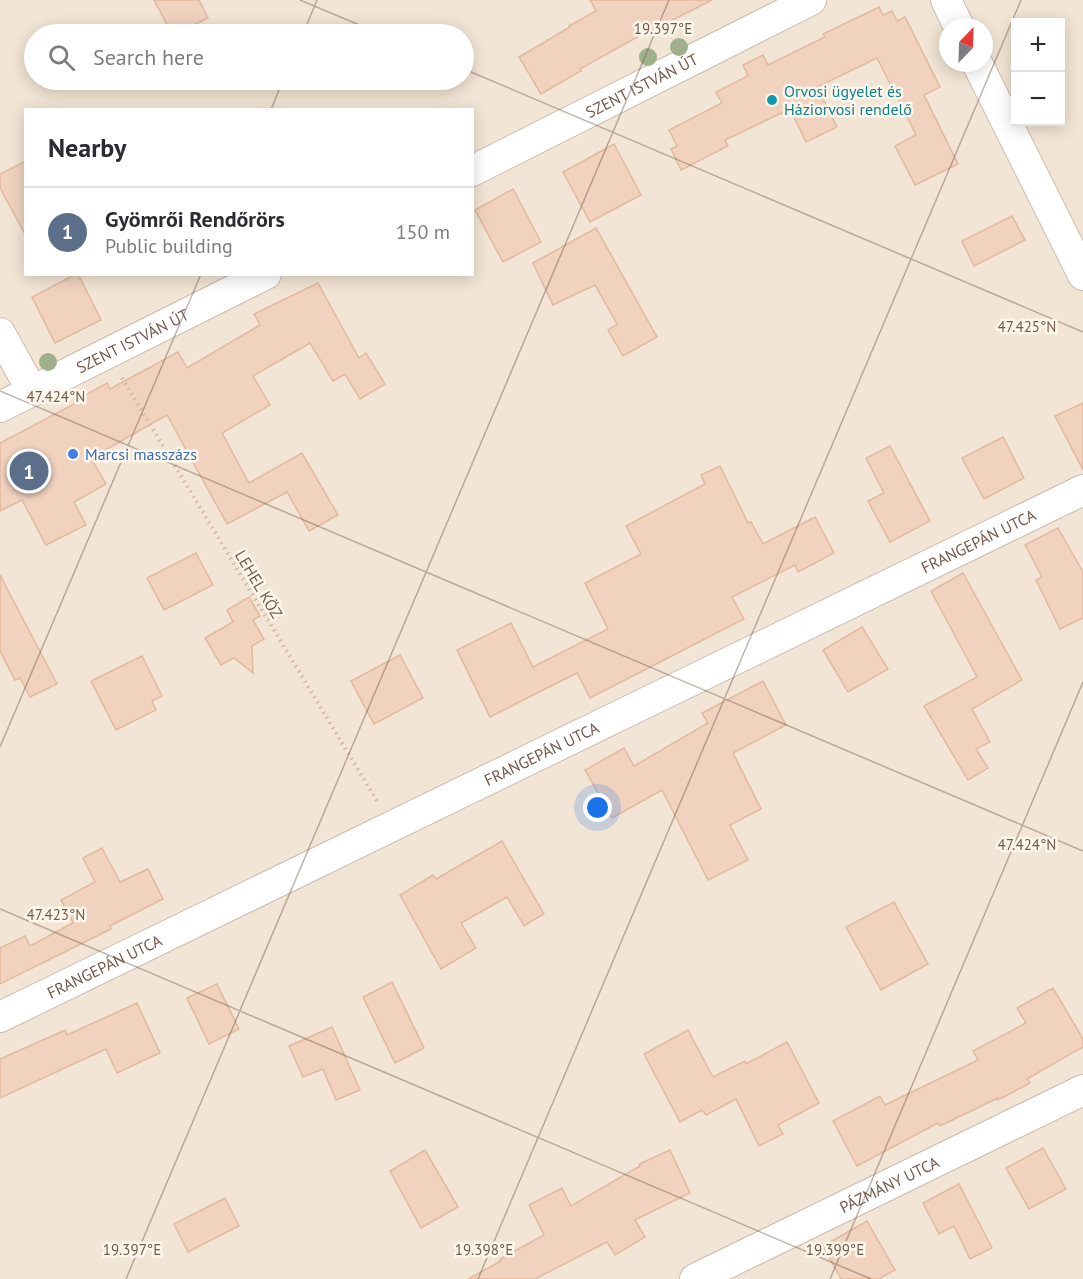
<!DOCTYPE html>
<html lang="en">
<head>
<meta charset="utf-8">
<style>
  :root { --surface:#fff; --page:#f2f2f3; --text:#2b2b33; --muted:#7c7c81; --line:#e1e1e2; --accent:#0b8043 }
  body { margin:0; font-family:"PT Sans",sans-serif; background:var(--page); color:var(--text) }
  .controls { position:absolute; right:18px; top:18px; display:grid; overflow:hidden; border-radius:0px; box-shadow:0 3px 15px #0003 }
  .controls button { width:54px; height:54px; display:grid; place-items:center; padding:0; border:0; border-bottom:2px solid var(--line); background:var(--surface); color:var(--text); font:30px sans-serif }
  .compass { position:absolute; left:939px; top:18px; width:54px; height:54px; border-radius:50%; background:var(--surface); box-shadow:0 3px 15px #0003; rotate:23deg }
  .you { position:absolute; left:598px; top:808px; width:21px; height:21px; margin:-15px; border:4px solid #fff; border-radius:50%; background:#1a73e8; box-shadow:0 0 0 9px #1a73e833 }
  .badge { display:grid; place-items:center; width:39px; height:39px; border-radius:50%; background:var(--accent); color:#fff; font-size:20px; font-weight:700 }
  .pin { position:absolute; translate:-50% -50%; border:3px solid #fff; box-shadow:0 2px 6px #0006 }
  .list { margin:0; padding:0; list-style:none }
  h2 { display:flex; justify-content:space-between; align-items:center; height:78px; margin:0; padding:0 24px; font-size:26px }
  h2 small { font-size:20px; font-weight:400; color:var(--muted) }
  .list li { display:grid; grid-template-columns:39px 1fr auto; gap:18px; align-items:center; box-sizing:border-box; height:90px; padding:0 24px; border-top:2px solid var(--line) }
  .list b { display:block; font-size:22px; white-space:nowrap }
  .list p { margin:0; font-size:20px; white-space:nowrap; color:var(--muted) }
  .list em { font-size:20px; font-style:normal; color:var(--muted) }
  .icon { flex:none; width:33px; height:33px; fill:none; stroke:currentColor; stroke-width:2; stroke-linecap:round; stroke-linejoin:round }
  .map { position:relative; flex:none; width:1083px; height:1279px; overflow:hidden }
  .search { position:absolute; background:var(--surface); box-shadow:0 3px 15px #0003; left:24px; top:24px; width:450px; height:66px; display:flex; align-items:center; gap:15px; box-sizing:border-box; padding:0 21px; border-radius:33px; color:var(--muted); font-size:22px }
  .panel { position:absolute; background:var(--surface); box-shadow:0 3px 15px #0003; left:24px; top:108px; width:450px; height:168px; border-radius:0px }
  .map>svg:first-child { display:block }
  .residential { fill:#f3e5d5; fill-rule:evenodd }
  .building { fill:#f0d2bf; stroke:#e2b99f; stroke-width:1.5 }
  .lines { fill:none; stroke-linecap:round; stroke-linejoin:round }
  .minor-casing { stroke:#cdbbad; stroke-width:32 }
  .path { stroke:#d5b5a2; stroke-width:4; stroke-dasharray:1.5 4.5; stroke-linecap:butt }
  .minor { stroke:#fff; stroke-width:30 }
  .tree { fill:#a0b08d }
  .ticks { fill:none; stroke:#745a4c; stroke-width:1.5; stroke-opacity:0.45 }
  .culture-dot { fill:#0f9aa8; stroke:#fef7ec; stroke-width:2 }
  .shop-dot { fill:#3f7fe0; stroke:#fef7ec; stroke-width:2 }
  .labels { text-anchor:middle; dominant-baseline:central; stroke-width:5; stroke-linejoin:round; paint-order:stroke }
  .street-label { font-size:16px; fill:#745a4c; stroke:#fef7ec }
  .culture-label { font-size:16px; fill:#0d838f; stroke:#fef7ec; text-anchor:start }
  .shop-label { font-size:16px; fill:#366cbe; stroke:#fef7ec; text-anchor:start }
  .ticks-label { font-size:15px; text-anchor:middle; fill:#745a4c; stroke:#fef7ec; stroke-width:5; stroke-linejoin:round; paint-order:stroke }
</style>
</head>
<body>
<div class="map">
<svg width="1083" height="1279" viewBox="0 0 1083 1279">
  <rect width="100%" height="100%" fill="#fcf3e6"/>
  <path class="residential" d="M 0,0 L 1083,0 L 1083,1279 L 0,1279 ZM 1016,22 L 1060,22 L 1060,122 L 1016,122 ZM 948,27 L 984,27 L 984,63 L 948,63 ZM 34,34 L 464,34 L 464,80 L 34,80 ZM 26,110 L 472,110 L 472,274 L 26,274 Z"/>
  <g class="building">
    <path d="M 154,0 L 199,0 L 208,18 L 176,34 L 172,34 Z"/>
    <path d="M 590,0 L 712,0 L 649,32 L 648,31 L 580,69 L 581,71 L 541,94 L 519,57 L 570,27 L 569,26 L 596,11 Z"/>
    <path d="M 879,7 L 883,15 L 892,11 L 897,21 L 905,17 L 940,87 L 924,95 L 958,164 L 915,185 L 895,146 L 916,135 L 877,58 L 817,87 L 837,127 L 806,142 L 790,109 L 725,140 L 728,146 L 681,170 L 671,149 L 677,146 L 669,130 L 722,103 L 716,92 L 748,76 L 743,65 L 763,55 L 768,65 L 825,37 L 823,34 Z"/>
    <path d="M 614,144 L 641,195 L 590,222 L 563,172 Z"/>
    <path d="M 26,161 L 26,236 L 0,188 L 0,174 Z"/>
    <path d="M 513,189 L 541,242 L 503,262 L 475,210 Z"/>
    <path d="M 1012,216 L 1025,240 L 974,266 L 962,241 Z"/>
    <path d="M 596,228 L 657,337 L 623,356 L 608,330 L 617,324 L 595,285 L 553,305 L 533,263 Z"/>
    <path d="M 76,274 L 78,274 L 101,320 L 55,343 L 32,297 Z"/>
    <path d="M 318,283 L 359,358 L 366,353 L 385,384 L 360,399 L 345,374 L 333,381 L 310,343 L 253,376 L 270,405 L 222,433 L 249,483 L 302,453 L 338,515 L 309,531 L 287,492 L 227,524 L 167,415 L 91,458 L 106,484 L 74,502 L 86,525 L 46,545 L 22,500 L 0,511 L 0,443 L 76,403 L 75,401 L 107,383 L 110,389 L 178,352 L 187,368 L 260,325 L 254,314 Z"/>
    <path d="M 1083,403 L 1083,470 L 1055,416 Z"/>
    <path d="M 1003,437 L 1024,478 L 984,499 L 962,458 Z"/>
    <path d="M 890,446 L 930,521 L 890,542 L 868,501 L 884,493 L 866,458 Z"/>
    <path d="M 720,466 L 748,523 L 751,522 L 763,544 L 815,517 L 834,553 L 798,572 L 795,565 L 732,597 L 744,619 L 590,698 L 577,673 L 490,717 L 457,650 L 511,623 L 533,667 L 608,629 L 585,583 L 641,554 L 626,526 L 705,484 L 701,475 Z"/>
    <path d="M 1058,528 L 1083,572 L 1083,618 L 1060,629 L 1036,580 L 1042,577 L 1025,545 Z"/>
    <path d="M 196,553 L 213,585 L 164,610 L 147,578 Z"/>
    <path d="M 963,573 L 1022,680 L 972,709 L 990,742 L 976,749 L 988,768 L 968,780 L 924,706 L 977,677 L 931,591 Z"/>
    <path d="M 0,575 L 57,684 L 30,697 L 20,678 L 15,680 L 0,651 Z"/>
    <path d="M 249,597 L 260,616 L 253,620 L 264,639 L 252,646 L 253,673 L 234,658 L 221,665 L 205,638 L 233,622 L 227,610 Z"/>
    <path d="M 862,627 L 888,669 L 848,692 L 823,650 Z"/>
    <path d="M 400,655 L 423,698 L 374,724 L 351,681 Z"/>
    <path d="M 142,656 L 162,696 L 152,701 L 156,710 L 116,730 L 91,681 Z"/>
    <path d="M 763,681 L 786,725 L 733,753 L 761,809 L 730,825 L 748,860 L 708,880 L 662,790 L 612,818 L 585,770 L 624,748 L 634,766 L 708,723 L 702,713 Z"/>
    <path d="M 502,841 L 544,914 L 524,926 L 507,897 L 461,923 L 476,948 L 441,969 L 400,895 L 433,875 L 436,879 Z"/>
    <path d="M 102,848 L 120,882 L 148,869 L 163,899 L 110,926 L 111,929 L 0,984 L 0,948 L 25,936 L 30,946 L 73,923 L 61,900 L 95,882 L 83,858 Z"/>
    <path d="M 894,902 L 928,964 L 881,990 L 846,927 Z"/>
    <path d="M 392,982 L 424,1048 L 395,1063 L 363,997 Z"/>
    <path d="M 217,984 L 239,1029 L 209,1044 L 187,998 Z"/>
    <path d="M 1053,988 L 1083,1039 L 1083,1047 L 1027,1079 L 1030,1083 L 998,1100 L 998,1098 L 940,1126 L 938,1123 L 857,1166 L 833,1121 L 880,1096 L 885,1105 L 978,1060 L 973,1051 L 1026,1023 L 1017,1008 Z"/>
    <path d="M 137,1003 L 160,1053 L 117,1073 L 106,1049 L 0,1098 L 0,1059 L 65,1030 L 67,1035 Z"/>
    <path d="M 332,1027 L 360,1090 L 336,1100 L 323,1069 L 303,1077 L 289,1046 Z"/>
    <path d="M 688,1030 L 713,1077 L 745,1061 L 746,1064 L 787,1042 L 819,1103 L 778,1125 L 783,1134 L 759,1146 L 736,1099 L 706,1115 L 702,1110 L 680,1122 L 644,1054 Z"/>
    <path d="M 1043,1148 L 1066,1189 L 1029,1209 L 1006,1168 Z"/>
    <path d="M 425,1150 L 458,1207 L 421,1228 L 390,1171 Z"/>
    <path d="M 670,1150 L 690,1193 L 635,1220 L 645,1237 L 615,1255 L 607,1242 L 535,1279 L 468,1279 L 501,1261 L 500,1259 L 544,1235 L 529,1205 L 562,1188 L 571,1206 L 640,1166 L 639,1164 Z"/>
    <path d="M 959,1184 L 992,1248 L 970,1259 L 954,1226 L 939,1234 L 923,1203 Z"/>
    <path d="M 225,1198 L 239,1226 L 188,1252 L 174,1224 Z"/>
    <path d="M 867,1221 L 895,1270 L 879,1279 L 841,1279 L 823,1246 Z"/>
  </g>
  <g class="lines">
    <g class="minor-casing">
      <g id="minor">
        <path d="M 946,0 L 959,27"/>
        <path d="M 977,63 L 1083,275"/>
        <path id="s1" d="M 472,171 L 811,0"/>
        <path d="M 0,333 L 32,391"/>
        <path id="s2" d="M 0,407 L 266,274"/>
        <path id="s3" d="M 0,1017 L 1083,490"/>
        <path id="s4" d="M 695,1279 L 1083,1090"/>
      </g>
    </g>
    <path class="path" d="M 122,378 L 377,801"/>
    <use href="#minor" class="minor"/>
  </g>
  <g class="tree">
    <circle cx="679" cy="47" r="9"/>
    <circle cx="648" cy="57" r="9"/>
    <circle cx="48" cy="362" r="9"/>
  </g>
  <path class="ticks" d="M 300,0 L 381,34M 303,34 L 317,0M 464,69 L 1083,332M 271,110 L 283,80M 0,391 L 1083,851M 0,747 L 201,274M 0,909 L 871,1279M 126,1279 L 669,0M 478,1279 L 1021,0M 830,1279 L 1083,682"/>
  <circle class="culture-dot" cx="772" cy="100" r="6"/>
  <circle class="shop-dot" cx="73" cy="454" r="6"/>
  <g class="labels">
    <g class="street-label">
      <text stroke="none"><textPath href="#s1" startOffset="190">SZENT ISTVÁN ÚT</textPath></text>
      <text stroke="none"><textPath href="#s2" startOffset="148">SZENT ISTVÁN ÚT</textPath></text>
      <text stroke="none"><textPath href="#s3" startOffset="1088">FRANGEPÁN UTCA</textPath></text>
      <text transform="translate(259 584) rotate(59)">LEHEL KÖZ</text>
      <text stroke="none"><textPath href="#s3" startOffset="602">FRANGEPÁN UTCA</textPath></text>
      <text stroke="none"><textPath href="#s3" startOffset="116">FRANGEPÁN UTCA</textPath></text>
      <text stroke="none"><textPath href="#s4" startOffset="216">PÁZMÁNY UTCA</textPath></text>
    </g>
    <g class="culture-label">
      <text x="784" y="91">Orvosi ügyelet és<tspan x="784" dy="18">Háziorvosi rendelő</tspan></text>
    </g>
    <g class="shop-label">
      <text x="85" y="454">Marcsi masszázs</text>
    </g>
  </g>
  <g class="ticks-label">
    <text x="663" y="34">19.397°E</text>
    <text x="1027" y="332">47.425°N</text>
    <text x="56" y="402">47.424°N</text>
    <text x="1027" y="850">47.424°N</text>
    <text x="56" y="920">47.423°N</text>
    <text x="132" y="1255">19.397°E</text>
    <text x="484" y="1255">19.398°E</text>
    <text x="835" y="1255">19.399°E</text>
  </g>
</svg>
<div class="controls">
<button>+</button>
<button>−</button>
</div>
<svg class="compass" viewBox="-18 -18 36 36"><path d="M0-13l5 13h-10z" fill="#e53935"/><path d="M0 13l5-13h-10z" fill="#7c7c81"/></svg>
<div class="you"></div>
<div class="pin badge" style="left:29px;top:471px;background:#5c6f8a">1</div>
<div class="search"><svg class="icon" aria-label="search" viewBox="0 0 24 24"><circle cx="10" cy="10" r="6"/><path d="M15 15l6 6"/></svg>Search here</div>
<section class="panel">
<h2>Nearby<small></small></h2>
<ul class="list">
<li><span class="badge" style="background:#5c6f8a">1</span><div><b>Gyömrői Rendőrörs</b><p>Public building</p></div><em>150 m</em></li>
</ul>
</section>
</div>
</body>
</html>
